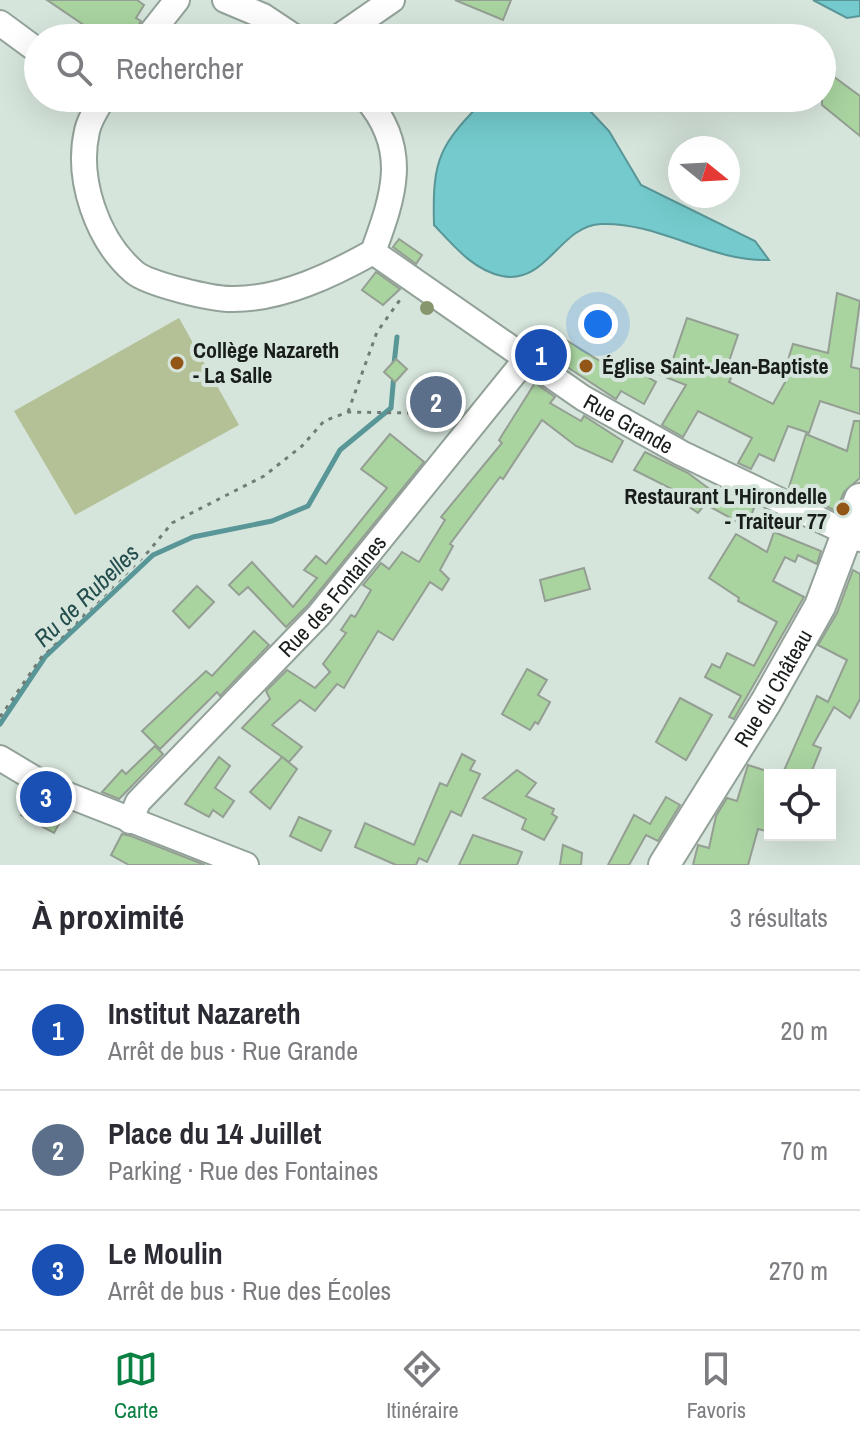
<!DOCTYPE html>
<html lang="fr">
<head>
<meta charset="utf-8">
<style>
  :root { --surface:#fff; --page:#f7f7f7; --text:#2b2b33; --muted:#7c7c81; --line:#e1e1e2; --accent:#0b8043 }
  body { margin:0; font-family:"Archivo Narrow",sans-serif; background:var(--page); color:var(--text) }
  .controls { position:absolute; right:24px; bottom:24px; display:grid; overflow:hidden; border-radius:0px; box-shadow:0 8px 32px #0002 }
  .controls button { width:72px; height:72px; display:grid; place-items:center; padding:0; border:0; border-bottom:2px solid var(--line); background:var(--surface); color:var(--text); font:40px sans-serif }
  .compass { position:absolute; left:668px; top:136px; width:72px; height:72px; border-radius:50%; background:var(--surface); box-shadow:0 8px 32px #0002; rotate:108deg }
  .you { position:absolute; left:598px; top:324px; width:28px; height:28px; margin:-20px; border:6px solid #fff; border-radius:50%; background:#1a73e8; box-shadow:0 0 0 12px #1a73e833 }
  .badge { display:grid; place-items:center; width:52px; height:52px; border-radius:50%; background:var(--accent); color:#fff; font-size:26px; font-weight:700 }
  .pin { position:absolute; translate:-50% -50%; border:4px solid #fff; box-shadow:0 2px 8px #0006 }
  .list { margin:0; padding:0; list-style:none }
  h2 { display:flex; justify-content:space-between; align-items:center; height:104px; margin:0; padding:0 32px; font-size:34px }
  h2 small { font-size:26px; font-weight:400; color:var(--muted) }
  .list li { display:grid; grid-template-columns:52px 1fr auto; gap:24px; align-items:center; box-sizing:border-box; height:120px; padding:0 32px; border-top:2px solid var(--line) }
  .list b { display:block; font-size:30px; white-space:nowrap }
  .list p { margin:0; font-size:26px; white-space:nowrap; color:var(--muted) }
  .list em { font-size:26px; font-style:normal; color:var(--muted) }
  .icon { flex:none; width:44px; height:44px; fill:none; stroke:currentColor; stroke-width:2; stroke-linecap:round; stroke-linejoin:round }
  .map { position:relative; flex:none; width:860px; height:865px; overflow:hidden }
  .search { position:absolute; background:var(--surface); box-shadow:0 8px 32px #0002; left:24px; right:24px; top:24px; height:88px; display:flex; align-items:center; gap:20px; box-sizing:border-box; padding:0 28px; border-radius:44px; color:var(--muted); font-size:30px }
  .sheet { height:464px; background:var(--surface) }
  nav { display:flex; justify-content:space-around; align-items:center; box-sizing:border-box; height:112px; border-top:2px solid var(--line); background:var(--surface); font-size:22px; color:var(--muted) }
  nav a { display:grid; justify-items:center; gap:4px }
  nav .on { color:var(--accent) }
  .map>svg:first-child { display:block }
  .garden { fill:#b4c095 }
  .water { fill:#74cacc; stroke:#599697; stroke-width:2 }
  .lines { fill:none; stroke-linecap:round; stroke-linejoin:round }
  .stream { stroke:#599697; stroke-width:5 }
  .building { fill:#a9d4a0; stroke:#949e92; stroke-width:2 }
  .minor-casing { stroke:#93a299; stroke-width:28 }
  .major-casing { stroke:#93a299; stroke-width:34 }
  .path { stroke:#727c76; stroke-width:3; stroke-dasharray:4 6; stroke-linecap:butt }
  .minor { stroke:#fff; stroke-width:24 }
  .major { stroke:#fff; stroke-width:30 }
  .tree { fill:#88966d }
  .poi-dot { fill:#925717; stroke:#d6e5dc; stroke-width:3 }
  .labels { text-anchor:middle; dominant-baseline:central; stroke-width:8; stroke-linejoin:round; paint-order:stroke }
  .poi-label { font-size:22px; font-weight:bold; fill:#191e1b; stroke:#d6e5dc; text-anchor:start }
  .street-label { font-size:22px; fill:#191e1b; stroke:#d6e5dc }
  .water-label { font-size:24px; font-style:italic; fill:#234c4d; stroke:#d6e5dc }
</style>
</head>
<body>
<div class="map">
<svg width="860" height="865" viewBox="0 0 860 865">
  <rect width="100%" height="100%" fill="#d6e5dc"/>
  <path class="garden" d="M 179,318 L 239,425 L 75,515 L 14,411 Z"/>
  <g class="water">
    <path d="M 813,0 L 860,0 L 860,16 L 847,18 Z"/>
    <path d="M 486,98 L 578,98 L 609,131 L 641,185 L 755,241 L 769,260 C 710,262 660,222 601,224 C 559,226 547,285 502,276 C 473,270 453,245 434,225 C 432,157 440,145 486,98 Z"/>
  </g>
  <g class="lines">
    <g class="stream">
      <path d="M 394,364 L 397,337"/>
      <path d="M 0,724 L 45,657 L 153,555 L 193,537 L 272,521 L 308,506 L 340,450 L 391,408 L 394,374"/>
    </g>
  </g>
  <g class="building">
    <path d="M 47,0 L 137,0 L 144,5 L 136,18 L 141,21 L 132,38 L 103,38 Z"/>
    <path d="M 455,0 L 511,0 L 503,20 Z"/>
    <path d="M 822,68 L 860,96 L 860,136 L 822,105 Z"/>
    <path d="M 399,239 L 422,255 L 416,264 L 393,247 Z"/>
    <path d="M 376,272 L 400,289 L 383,305 L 362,290 Z"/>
    <path d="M 837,293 L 860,301 L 851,367 L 860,369 L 860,414 L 820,401 L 809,433 L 788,426 L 774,461 L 759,454 L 751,469 L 738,463 L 752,438 L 698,411 L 683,437 L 662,425 L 686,385 L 660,375 L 669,358 L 673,359 L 687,318 L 738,335 L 726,370 L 734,372 L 729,382 L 773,404 L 789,375 L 784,373 L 793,344 L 828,353 Z"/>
    <path d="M 566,340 L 621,374 L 623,370 L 632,375 L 635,370 L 656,382 L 644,404 L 621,391 L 616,399 L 555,359 Z"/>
    <path d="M 396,359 L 407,369 L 395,382 L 384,372 Z"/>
    <path d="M 535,383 L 555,397 L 550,403 L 581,421 L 584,416 L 623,441 L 612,462 L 576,446 L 542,420 L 503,479 L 500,477 L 450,544 L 453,546 L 440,570 L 449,579 L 442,590 L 430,582 L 393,640 L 378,631 L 344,688 L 337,684 L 315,711 L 300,700 L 272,725 L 302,747 L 289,762 L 242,728 L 270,699 L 266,691 L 287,670 L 315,688 L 330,672 L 323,664 L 346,633 L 341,630 L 351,615 L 355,617 L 371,590 L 363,585 L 381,563 L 389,569 L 402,552 L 419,562 L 445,520 L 441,517 L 502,443 L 499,440 Z"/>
    <path d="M 854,421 L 860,421 L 860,478 L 844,492 L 836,511 L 789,487 L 806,434 L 847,451 Z"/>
    <path d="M 390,434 L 424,462 L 308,605 L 286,627 L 248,587 L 239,595 L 229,585 L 252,562 L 293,607 L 317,578 L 304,570 L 316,556 L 326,564 L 387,488 L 361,469 Z"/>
    <path d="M 645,452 L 688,473 L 731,505 L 734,498 L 754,508 L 747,527 L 705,504 L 698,513 L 669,493 L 672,489 L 634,470 Z"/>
    <path d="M 774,532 L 821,551 L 817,564 L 798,555 L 795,562 L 785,557 L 773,581 L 804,597 L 734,719 L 729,717 L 741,696 L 705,677 L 712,664 L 720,668 L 727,653 L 754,666 L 777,622 L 738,601 L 739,598 L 709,578 L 736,534 L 767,552 Z"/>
    <path d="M 584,568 L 590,589 L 545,601 L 540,580 Z"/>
    <path d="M 853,570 L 860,574 L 860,699 L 850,718 L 834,707 L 813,745 L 821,748 L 811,773 L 782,775 L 817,696 L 828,702 L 847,660 L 818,645 L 837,613 Z"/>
    <path d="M 197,586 L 214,602 L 189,628 L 173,611 Z"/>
    <path d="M 254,631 L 269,645 L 220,696 L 217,692 L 160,749 L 142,731 L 206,671 L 212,676 Z"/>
    <path d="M 527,669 L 547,680 L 538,695 L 550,702 L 538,724 L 535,722 L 530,730 L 502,714 Z"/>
    <path d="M 680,698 L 712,715 L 686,760 L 656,742 Z"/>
    <path d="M 155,746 L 163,754 L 119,799 L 102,792 L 122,770 L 126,774 Z"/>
    <path d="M 462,754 L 475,761 L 470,770 L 480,774 L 461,816 L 451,811 L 427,862 L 419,858 L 416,865 L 396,865 L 355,847 L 365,823 L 414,845 L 440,783 L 447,786 Z"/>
    <path d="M 219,757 L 230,766 L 215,788 L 234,801 L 223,817 L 213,810 L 209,817 L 185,804 Z"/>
    <path d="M 282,757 L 297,769 L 270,809 L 250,792 Z"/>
    <path d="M 748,765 L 770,772 L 770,832 L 758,829 L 748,865 L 693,865 L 698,845 L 709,848 L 716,816 L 727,798 L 737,801 Z"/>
    <path d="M 517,770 L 536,783 L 526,796 L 554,809 L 552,814 L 557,817 L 544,840 L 522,829 L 526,819 L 483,798 Z"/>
    <path d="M 666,797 L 680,805 L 658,841 L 646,835 L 629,865 L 608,865 L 634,815 L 650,824 Z"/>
    <path d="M 30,800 L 47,810 L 50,805 L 65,813 L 54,833 L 21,815 Z"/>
    <path d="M 299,817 L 331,831 L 321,851 L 290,836 Z"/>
    <path d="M 122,834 L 131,836 L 205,865 L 129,865 L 111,855 Z"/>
    <path d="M 473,835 L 522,852 L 517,865 L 459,865 Z"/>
    <path d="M 563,845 L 582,853 L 581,865 L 560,865 Z"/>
  </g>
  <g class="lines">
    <g class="minor-casing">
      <g id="minor">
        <path d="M 225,0 L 263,16 L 296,38"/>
        <path d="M 0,23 L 38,51"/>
        <path d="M 147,38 L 177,0"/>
        <path d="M 337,38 L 392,0"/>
        <path d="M 103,98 C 97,108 89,120 87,131 C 76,179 97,240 134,272 C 148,284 214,300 234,299 C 282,299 332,275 373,252 C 394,195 410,149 366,98"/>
        <path id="s1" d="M 373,252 L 583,398 L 681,453 L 860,539"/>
        <path d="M 0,758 L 50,788 L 246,865"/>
        <path id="s2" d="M 130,821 L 138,802 L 319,615 L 526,359"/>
      </g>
    </g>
    <g class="major-casing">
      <g id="major">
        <path id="s3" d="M 664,865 L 766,702 L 820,606 L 860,499"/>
      </g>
    </g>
    <g class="path">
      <path d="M 348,412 L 377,332 L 402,297"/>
      <path d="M 0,717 L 43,655 L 148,552 L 172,523 L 264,476 L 302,446 L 324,421 L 348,412 L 409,413"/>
    </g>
    <use href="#minor" class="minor"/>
    <use href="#major" class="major"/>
  </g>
  <circle class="tree" cx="427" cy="308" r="7"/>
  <g class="poi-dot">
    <circle cx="177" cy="363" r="8"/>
    <circle cx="586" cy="366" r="8"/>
    <circle cx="843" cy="509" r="8"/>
  </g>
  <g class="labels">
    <g class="poi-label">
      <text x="193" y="350">Collège Nazareth<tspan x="193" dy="25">- La Salle</tspan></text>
      <text x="602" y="366">Église Saint-Jean-Baptiste</text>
      <text x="827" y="496" text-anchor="end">Restaurant L'Hirondelle<tspan x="827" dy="25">- Traiteur 77</tspan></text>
    </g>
    <g class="street-label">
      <text stroke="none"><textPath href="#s1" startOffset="308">Rue Grande</textPath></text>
      <text stroke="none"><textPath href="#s2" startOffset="304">Rue des Fontaines</textPath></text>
      <text stroke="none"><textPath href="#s3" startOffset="208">Rue du Château</textPath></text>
    </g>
    <g class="water-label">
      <text transform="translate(86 595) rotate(-44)">Ru de Rubelles</text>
    </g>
  </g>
</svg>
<div class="controls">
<button><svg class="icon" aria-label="locate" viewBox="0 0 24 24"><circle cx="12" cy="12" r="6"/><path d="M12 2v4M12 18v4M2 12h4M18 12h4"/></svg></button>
</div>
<svg class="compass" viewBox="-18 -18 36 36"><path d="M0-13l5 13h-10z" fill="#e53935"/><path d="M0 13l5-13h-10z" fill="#7c7c81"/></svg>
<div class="you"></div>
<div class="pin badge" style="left:541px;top:355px;background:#1a4fb4">1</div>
<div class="pin badge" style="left:436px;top:402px;background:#5c6f8a">2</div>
<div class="pin badge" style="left:46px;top:797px;background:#1a4fb4">3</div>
<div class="search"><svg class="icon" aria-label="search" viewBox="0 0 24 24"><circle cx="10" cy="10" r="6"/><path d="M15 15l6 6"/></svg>Rechercher</div>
</div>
<section class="sheet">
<h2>À proximité<small>3 résultats</small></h2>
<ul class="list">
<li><span class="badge" style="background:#1a4fb4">1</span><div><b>Institut Nazareth</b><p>Arrêt de bus · Rue Grande</p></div><em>20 m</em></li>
<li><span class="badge" style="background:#5c6f8a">2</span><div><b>Place du 14 Juillet</b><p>Parking · Rue des Fontaines</p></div><em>70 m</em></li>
<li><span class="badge" style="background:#1a4fb4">3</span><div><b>Le Moulin</b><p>Arrêt de bus · Rue des Écoles</p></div><em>270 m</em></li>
</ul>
</section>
<nav>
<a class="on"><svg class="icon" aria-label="map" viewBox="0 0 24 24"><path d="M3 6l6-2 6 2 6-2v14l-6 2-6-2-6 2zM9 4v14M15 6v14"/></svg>Carte</a>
<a><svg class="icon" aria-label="directions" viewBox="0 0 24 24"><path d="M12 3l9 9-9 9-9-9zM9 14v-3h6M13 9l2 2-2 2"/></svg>Itinéraire</a>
<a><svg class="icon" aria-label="saved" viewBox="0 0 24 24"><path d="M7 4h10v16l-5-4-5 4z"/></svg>Favoris</a>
</nav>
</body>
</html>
